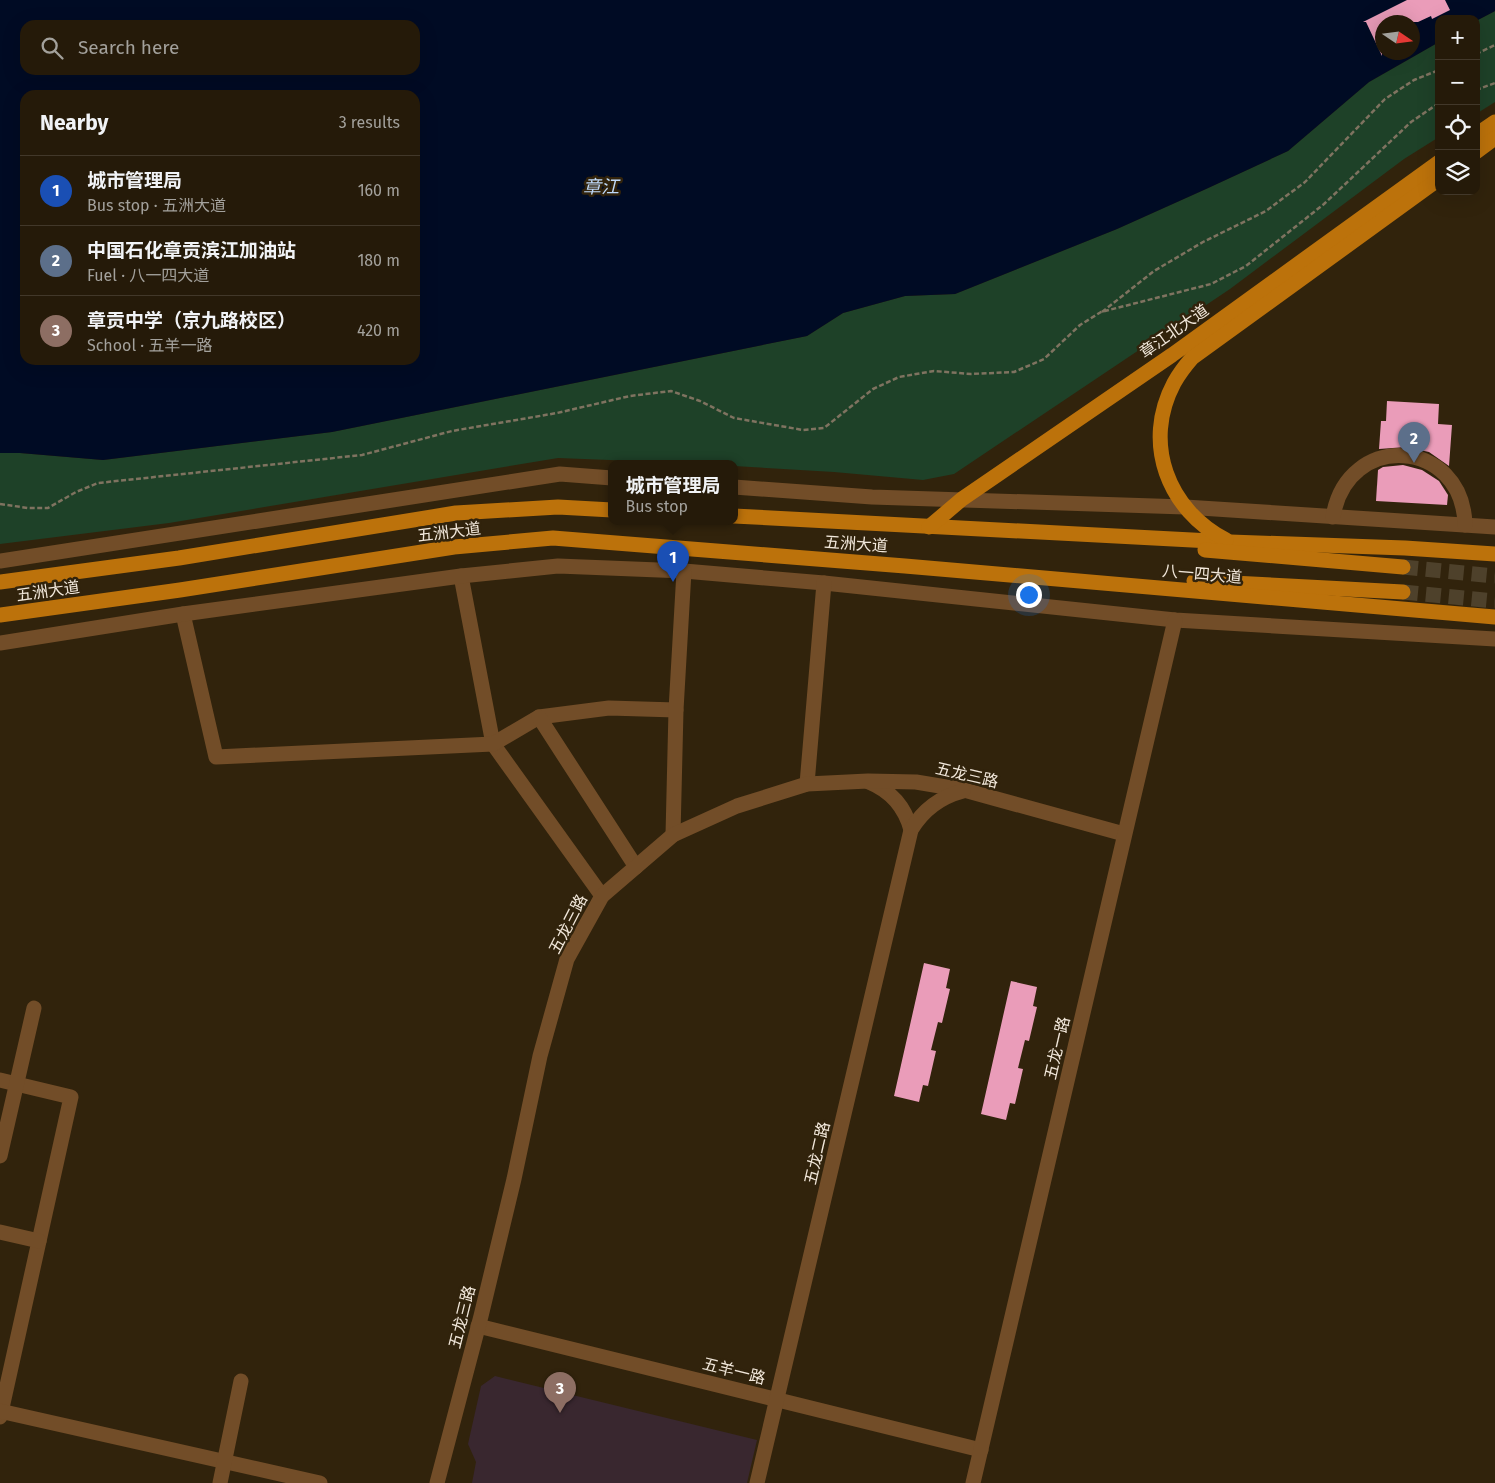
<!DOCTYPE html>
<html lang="en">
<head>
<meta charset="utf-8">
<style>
  :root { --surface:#251a09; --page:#2d2312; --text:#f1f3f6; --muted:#a3a19c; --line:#42382a; --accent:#d93025 }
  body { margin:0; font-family:"Fira Sans","Noto Sans SC",sans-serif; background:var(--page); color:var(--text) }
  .controls { position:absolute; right:15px; top:15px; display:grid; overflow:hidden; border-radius:10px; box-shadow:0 5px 20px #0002 }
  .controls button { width:45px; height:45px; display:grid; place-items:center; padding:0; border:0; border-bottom:1px solid var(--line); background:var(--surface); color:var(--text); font:25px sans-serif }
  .compass { position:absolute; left:1375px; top:15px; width:45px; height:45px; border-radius:50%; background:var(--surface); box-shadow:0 5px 20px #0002; rotate:103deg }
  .you { position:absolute; left:1028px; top:594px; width:18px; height:18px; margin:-12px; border:4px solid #fff; border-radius:50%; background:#1a73e8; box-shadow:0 0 0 8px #1a73e833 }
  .badge { display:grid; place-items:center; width:32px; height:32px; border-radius:50%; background:var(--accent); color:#fff; font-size:16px; font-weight:700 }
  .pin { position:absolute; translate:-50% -41px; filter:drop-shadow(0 1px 2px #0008) }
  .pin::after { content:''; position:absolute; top:26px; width:18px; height:15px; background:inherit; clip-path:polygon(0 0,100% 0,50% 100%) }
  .popup { position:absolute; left:608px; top:460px; width:130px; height:65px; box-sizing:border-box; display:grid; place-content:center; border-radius:10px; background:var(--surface); filter:drop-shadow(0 1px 4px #0005); font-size:16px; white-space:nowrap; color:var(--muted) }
  .popup b { font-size:19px; color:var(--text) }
  .popup::after { content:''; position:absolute; left:50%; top:100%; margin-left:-10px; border:10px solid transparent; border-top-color:var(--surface) }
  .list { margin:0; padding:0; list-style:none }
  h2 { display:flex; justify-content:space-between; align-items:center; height:65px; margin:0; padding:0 20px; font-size:21px }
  h2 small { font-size:16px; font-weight:400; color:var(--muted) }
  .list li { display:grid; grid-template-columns:32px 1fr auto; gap:15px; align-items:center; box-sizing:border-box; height:70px; padding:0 20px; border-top:1px solid var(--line) }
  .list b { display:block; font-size:19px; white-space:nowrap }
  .list p { margin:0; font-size:16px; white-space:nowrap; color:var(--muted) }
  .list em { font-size:16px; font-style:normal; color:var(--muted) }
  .icon { flex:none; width:28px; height:28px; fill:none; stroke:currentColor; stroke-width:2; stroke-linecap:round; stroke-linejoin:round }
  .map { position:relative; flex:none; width:1495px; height:1483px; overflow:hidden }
  .search { position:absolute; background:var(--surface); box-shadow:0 5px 20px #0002; left:20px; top:20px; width:400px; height:55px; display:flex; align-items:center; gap:12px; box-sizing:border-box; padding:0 18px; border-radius:15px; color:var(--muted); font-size:19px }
  .panel { position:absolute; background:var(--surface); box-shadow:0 5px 20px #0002; left:20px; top:90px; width:400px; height:275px; border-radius:15px }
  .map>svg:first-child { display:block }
  .education { fill:#39272f }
  .green { fill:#1e4128 }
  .water { fill:#000b24; fill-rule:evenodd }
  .building { fill:#ea9cb9 }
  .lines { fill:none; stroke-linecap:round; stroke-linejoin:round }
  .major-tunnel { stroke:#4e412b; stroke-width:15; stroke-dasharray:15 8; stroke-linecap:butt }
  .path { stroke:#7f7360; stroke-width:2.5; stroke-dasharray:5 2.5; stroke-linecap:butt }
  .minor { stroke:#724d28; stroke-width:15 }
  .major { stroke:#bc720b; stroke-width:15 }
  .labels { text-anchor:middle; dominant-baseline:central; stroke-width:5; stroke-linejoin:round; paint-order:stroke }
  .street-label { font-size:16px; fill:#f2e8db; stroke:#31230c }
  .water-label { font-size:18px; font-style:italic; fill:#bfd9f9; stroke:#31230c }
</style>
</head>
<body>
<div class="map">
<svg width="1495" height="1483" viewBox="0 0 1495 1483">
  <rect width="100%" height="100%" fill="#31230c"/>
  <path class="education" d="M 495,1376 L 757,1440 L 747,1483 L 472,1483 L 476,1462 L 468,1444 L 481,1386 Z"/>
  <g class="green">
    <path d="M 1495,11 L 1495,102 L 1476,114 L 1476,21 Z"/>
    <path d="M 1439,42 L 1439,137 L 1404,159 L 1230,289 L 954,474 L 923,480 L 834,472 L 734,466 L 734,463 L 687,463 L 558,458 L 169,523 L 0,544 L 0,453 L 20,453 L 103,460 L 332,432 L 807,336 L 843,313 L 905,296 L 955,294 L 1117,229 L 1206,189 L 1288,151 L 1369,82 Z"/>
  </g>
  <path class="water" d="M 0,0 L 1495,0 L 1495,11 L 1476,21 L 1476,19 L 1439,19 L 1439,42 L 1369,82 L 1288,151 L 1206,189 L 1117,229 L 955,294 L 905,296 L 843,313 L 807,336 L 332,432 L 103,460 L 20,453 L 0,453 ZM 1382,22 L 1412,22 L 1412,52 L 1382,52 ZM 25,25 L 415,25 L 415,70 L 25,70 ZM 25,95 L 415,95 L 415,360 L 25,360 Z"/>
  <g class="building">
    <path d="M 1407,0 L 1445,0 L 1450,10 L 1432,19 L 1431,16 L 1418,22 L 1382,22 L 1382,56 L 1366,22 L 1363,22 Z"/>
    <path d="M 1387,401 L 1439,404 L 1438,424 L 1452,425 L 1449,466 L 1429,452 L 1406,447 L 1379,449 L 1381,421 L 1386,421 Z"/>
    <path d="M 1403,465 L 1422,470 L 1439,481 L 1448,495 L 1447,505 L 1376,501 L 1378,470 L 1383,467 Z"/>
    <path d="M 924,963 L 950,969 L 946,988 L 950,989 L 942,1023 L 938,1022 L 931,1050 L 936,1051 L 928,1086 L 923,1085 L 919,1102 L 894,1096 Z"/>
    <path d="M 1011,981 L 1037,987 L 1033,1006 L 1037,1007 L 1029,1041 L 1025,1040 L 1018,1068 L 1023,1069 L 1015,1104 L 1010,1103 L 1006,1120 L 981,1114 Z"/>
  </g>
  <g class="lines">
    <g class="major-tunnel">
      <path d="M 1403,567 L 1495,576"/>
      <path d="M 1403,592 L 1495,601"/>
    </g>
    <g class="path">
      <path d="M 1476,54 L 1495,45"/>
      <path d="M 1476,90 L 1495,83"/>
      <path d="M 1102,312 L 1154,271 L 1203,242 L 1266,211 L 1305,182 L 1385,99 L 1414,80 L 1439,70"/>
      <path d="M 0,504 L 28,508 L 48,508 L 76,492 L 98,483 L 362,455 L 452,431 L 557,413 L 630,396 L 671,391 L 700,401 L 734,418 L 803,430 L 824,428 L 873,389 L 899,377 L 934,371 L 971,374 L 1014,372 L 1044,359 L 1080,325 L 1101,312 L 1211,284 L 1246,266 L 1324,204 L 1411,122 L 1439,103"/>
    </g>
    <g class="minor">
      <path d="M 734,487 L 872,497 L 1185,507 L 1495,527"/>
      <path d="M 1333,517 C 1347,430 1463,438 1465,525"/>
      <path d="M 0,561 L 560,474 L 612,478"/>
      <path d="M 461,576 L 493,744 L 602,896"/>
      <path d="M 183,614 L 216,757 L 493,744 L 539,717 L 609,708 L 676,710"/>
      <path d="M 0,643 L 183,614 L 461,576 L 558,566 L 684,571 L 824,583 L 1175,620 L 1495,639"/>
      <path d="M 539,717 L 636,867"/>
      <path d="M 869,782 C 891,791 905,807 911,830"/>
      <path d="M 807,784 L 824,583"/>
      <path d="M 673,835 L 676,710 L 684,571"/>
      <path d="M 0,1080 L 71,1097 L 0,1417"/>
      <path d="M 0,1156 L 34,1008"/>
      <path d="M 0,1232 L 39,1241"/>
      <path d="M 478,1326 L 981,1450"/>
      <path d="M 0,1411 L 320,1483"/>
      <path d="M 220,1483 L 241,1381"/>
      <path d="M 437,1483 L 481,1316 L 514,1179 L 540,1056 L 567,959 L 602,896 L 673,835 L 737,806 L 807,784 L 868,781 L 916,782 L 964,790 L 1124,834"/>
      <path d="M 757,1483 L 911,830 C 923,810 940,797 963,791"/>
      <path d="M 973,1483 L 1175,620"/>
    </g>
    <g class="major">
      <path d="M 1476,135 L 1495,122"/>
      <path d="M 1476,152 L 1495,138"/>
      <path d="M 734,516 L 1230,542 L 1405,548 L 1495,554"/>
      <path d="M 929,527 L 962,499 L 1172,355 L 1439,162"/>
      <path d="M 1226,540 C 1168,510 1142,443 1174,383 C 1179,374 1185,366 1192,358 L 1439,179"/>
      <path d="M 1205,550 L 1403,567"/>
      <path d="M 1194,581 L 1403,592"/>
      <path d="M 0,582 L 179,558 L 456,513 L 558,507 L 612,510"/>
      <path d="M 0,615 L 180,590 L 454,547 L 553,538 L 905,566 L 1495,617"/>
    </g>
  </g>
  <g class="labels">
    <g class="street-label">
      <text transform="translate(1174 331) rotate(-35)">章江北大道</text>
      <text transform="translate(449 532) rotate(-7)">五洲大道</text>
      <text transform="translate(856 544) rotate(4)">五洲大道</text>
      <text transform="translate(1202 574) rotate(5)">八一四大道</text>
      <text transform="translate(48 591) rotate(-8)">五洲大道</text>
      <text transform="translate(967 775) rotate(13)">五龙三路</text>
      <text transform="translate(568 924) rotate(-63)">五龙三路</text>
      <text transform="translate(1057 1048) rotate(-77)">五龙一路</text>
      <text transform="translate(817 1153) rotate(-77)">五龙二路</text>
      <text transform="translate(462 1317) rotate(-76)">五龙三路</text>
      <text transform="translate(734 1371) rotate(14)">五羊一路</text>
    </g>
    <g class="water-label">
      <text x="601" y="187">章江</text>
    </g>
  </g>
</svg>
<div class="controls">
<button>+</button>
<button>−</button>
<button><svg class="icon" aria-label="locate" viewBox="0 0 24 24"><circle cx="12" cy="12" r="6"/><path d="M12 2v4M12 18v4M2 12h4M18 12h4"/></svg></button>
<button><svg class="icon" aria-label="layers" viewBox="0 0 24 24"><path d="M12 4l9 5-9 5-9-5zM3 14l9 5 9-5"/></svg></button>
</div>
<svg class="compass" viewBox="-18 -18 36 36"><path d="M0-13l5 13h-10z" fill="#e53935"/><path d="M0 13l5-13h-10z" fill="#a3a19c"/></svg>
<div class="you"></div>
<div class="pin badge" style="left:673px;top:582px;background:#1a4fb4">1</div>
<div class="popup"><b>城市管理局</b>Bus stop</div>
<div class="pin badge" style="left:1414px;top:463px;background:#5c6f8a">2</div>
<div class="pin badge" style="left:560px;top:1413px;background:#8d6e63">3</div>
<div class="search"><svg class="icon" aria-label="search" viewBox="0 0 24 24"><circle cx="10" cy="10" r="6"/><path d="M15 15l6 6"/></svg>Search here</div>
<section class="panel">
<h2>Nearby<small>3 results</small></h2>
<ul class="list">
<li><span class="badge" style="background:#1a4fb4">1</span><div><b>城市管理局</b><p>Bus stop · 五洲大道</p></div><em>160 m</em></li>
<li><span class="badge" style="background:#5c6f8a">2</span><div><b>中国石化章贡滨江加油站</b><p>Fuel · 八一四大道</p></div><em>180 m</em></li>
<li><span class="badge" style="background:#8d6e63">3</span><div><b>章贡中学（京九路校区）</b><p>School · 五羊一路</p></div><em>420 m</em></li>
</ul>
</section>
</div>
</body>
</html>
